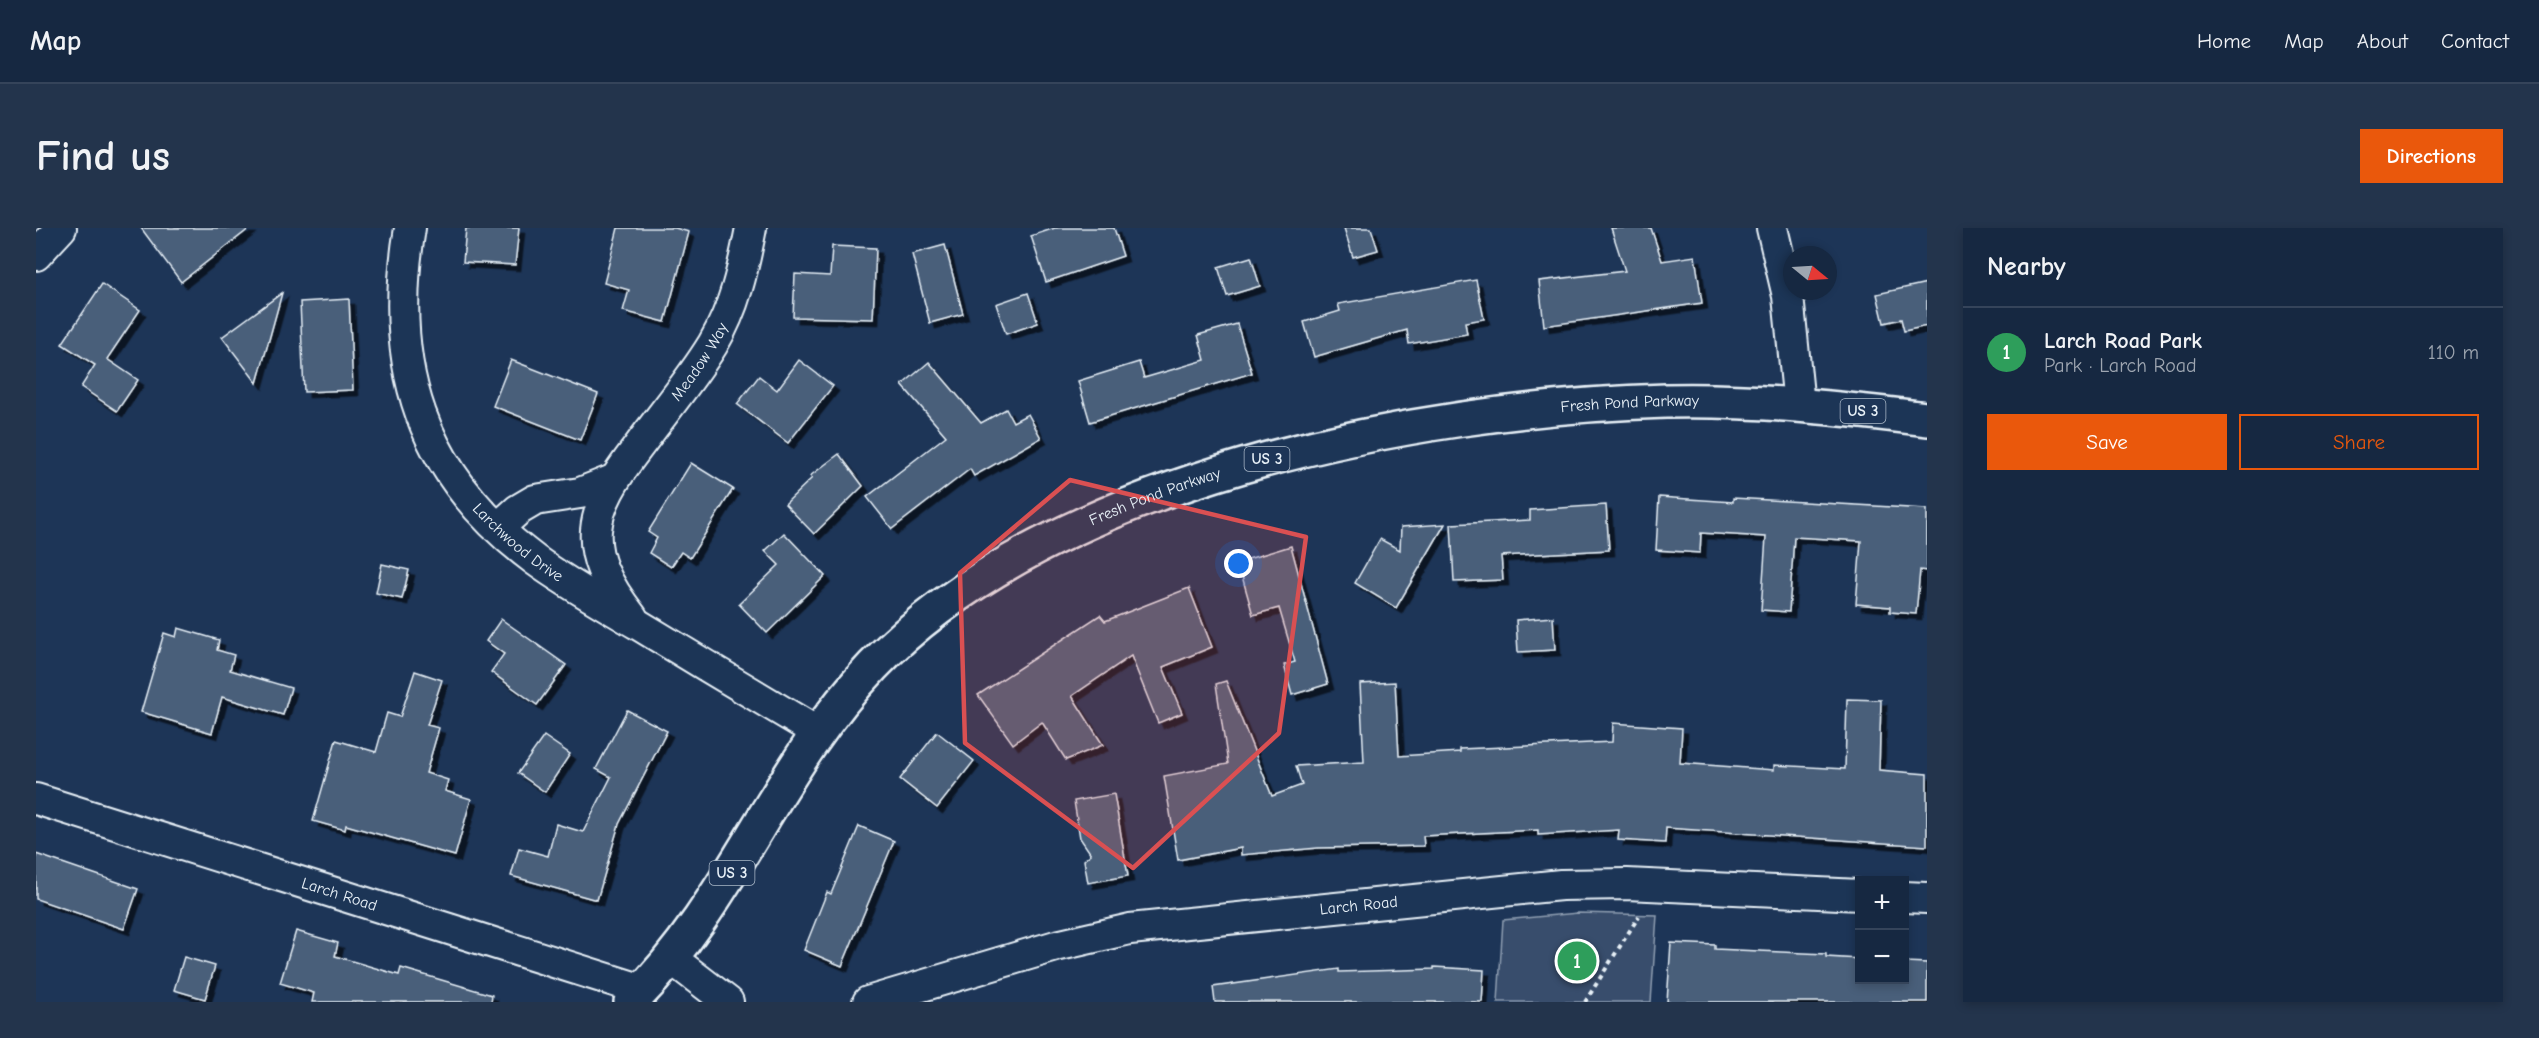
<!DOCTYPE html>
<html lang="en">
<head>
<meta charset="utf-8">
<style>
  :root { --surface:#162841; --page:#23344c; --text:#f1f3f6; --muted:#9ea6b1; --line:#35445a; --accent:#ea580c }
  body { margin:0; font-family:"Comic Neue",sans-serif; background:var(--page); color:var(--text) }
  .controls { position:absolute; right:18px; bottom:18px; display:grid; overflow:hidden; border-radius:0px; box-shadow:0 3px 9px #0003 }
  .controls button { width:54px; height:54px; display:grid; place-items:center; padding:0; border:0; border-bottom:2px solid var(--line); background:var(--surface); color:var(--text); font:30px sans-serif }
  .compass { position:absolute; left:1747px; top:18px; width:54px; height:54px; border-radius:50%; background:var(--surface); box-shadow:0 3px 9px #0003; rotate:108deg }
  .you { position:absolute; left:1203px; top:336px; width:21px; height:21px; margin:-15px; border:4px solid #fff; border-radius:50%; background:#1a73e8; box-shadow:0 0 0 9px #1a73e833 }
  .badge { display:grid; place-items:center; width:39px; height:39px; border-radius:50%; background:var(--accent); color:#fff; font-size:20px; font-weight:700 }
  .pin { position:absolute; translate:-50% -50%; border:3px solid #fff; box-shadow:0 2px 6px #0006 }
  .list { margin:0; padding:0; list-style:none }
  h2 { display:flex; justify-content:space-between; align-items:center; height:78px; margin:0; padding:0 24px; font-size:26px }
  h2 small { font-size:20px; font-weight:400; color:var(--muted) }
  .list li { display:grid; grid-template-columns:39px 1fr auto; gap:18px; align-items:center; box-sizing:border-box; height:90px; padding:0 24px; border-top:2px solid var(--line) }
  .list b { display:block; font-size:22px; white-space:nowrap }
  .list p { margin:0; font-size:20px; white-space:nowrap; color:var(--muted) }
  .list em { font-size:20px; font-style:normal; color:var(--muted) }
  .actions { display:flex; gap:12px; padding:18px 24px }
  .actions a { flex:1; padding:14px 0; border:2px solid var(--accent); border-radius:0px; text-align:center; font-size:21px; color:var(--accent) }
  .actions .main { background:var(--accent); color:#fff }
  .map { position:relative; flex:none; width:1891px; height:774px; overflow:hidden; border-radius:0px }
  header { display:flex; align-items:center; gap:36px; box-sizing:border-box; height:84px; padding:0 30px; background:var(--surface); border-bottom:2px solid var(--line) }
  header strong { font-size:28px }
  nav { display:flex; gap:33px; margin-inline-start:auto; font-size:21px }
  .intro { display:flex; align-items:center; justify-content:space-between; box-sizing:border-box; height:144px; padding:0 36px }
  h1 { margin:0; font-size:42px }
  .button { padding:15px 27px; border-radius:0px; background:var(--accent); color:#fff; font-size:21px; font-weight:700 }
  main { display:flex; gap:36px; padding:0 36px }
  aside { flex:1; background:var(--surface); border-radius:0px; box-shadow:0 3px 9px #0003 }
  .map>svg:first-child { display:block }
  .green { fill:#374d6c; stroke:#909fb2; stroke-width:1.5 }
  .building { fill:#495e7a; stroke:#e8f1f8; stroke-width:1.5; filter:url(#shadow) }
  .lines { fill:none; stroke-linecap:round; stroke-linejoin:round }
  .minor-casing { stroke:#e8f1f8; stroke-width:34 }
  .trunk-casing { stroke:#e8f1f8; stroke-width:38 }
  .path { stroke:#e8f1f8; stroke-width:4; stroke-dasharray:4.5 4.5; stroke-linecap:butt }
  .minor { stroke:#1d3557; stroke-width:30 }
  .trunk { stroke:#1d3557; stroke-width:33 }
  .marked { fill:#da5052; fill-opacity:0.2; stroke:#da5052; stroke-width:4.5; stroke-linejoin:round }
  .labels { text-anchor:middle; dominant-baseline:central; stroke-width:4.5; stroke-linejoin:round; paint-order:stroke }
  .shield { fill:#1d3557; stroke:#abb9c8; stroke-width:1.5 }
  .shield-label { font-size:15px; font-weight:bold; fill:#e8f1f8 }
  .street-label { font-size:16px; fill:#e8f1f8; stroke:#1d3557 }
</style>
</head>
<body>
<header>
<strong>Map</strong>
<nav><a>Home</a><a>Map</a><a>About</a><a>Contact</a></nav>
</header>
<div class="intro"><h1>Find us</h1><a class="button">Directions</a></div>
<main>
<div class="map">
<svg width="1891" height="774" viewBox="0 0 1891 774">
  <defs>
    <filter id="shadow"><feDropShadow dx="5.5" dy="5.5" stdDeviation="0" flood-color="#0009"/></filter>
  </defs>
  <rect width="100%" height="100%" fill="#1d3557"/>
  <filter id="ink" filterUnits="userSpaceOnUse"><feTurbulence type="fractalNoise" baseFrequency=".0167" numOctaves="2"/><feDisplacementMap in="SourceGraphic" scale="12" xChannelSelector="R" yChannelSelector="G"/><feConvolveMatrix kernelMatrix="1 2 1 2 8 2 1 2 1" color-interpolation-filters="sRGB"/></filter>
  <g filter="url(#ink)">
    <path class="green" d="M 1542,685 L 1621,687 L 1615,774 L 1462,774 L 1467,692 Z"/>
    <g class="building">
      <path d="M 105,0 L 214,0 L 145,54 Z"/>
      <path d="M 430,0 L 483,0 L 479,37 L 427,34 Z"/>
      <path d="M 582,0 L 639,0 L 653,4 L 629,94 L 587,83 L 593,62 L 568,55 Z"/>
      <path d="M 1019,0 L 1078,0 L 1087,28 L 1010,54 L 995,8 Z"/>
      <path d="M 1308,0 L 1335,0 L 1342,22 L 1317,29 Z"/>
      <path d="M 1575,0 L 1615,0 L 1626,33 L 1659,28 L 1666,75 L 1508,98 L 1503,53 L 1589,43 Z"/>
      <path d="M 909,17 L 927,86 L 894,95 L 876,26 Z"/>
      <path d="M 796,18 L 840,20 L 837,91 L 757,89 L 759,46 L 794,48 Z"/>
      <path d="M 1215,29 L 1224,58 L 1191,68 L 1182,39 Z"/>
      <path d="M 1440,52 L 1448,91 L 1429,94 L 1431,106 L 1373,116 L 1371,102 L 1278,129 L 1268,94 L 1304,83 L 1302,76 Z"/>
      <path d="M 1891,55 L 1891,98 L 1868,103 L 1865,91 L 1848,95 L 1841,66 Z"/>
      <path d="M 66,56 L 104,82 L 71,131 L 102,152 L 81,183 L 45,159 L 59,137 L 26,116 Z"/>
      <path d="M 246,65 L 221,155 L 186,109 Z"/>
      <path d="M 992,65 L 1002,95 L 970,106 L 960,76 Z"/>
      <path d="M 313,71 L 317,162 L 268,164 L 264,74 Z"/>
      <path d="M 1201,96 L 1216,145 L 1054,194 L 1042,153 L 1103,134 L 1108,150 L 1169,132 L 1162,107 Z"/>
      <path d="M 475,132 L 562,166 L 544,212 L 457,178 Z"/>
      <path d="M 763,132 L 797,158 L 752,215 L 701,176 L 723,148 L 741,162 Z"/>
      <path d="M 893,134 L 945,195 L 970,181 L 977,194 L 992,186 L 1005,210 L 938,248 L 934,241 L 856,301 L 831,269 L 910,208 L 866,157 Z"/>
      <path d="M 803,226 L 827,258 L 778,306 L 749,276 L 776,250 L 774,248 Z"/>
      <path d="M 655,235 L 697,261 L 654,330 L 645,324 L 635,339 L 613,325 L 621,310 L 612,304 Z"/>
      <path d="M 1623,269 L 1697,274 L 1697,270 L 1891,281 L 1891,343 L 1884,342 L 1880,386 L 1854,384 L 1854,379 L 1820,376 L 1825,313 L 1758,309 L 1753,384 L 1725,382 L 1730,309 L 1665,305 L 1664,325 L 1620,322 Z"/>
      <path d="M 1570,277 L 1573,322 L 1465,328 L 1467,352 L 1418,354 L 1415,296 L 1494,292 L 1494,282 Z"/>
      <path d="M 1409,296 L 1360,380 L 1319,355 L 1344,311 L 1364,322 L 1365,299 Z"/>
      <path d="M 748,305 L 789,348 L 731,405 L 703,376 L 743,337 L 729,323 Z"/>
      <path d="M 1255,318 L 1292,456 L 1256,467 L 1248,437 L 1259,434 L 1243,380 L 1217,387 L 1202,334 Z"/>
      <path d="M 346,336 L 373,342 L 366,371 L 340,365 Z"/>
      <path d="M 1153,360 L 1176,419 L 1127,439 L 1146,485 L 1122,495 L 1095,428 L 1036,468 L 1067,517 L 1030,532 L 1006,494 L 977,516 L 942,467 L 1064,387 L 1069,393 Z"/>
      <path d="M 1517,389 L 1519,422 L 1482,424 L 1480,392 Z"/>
      <path d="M 465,391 L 530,437 L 501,477 L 455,444 L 468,426 L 450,413 Z"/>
      <path d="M 142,400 L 183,412 L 181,422 L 198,427 L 194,442 L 255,460 L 247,487 L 186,469 L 176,505 L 105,484 L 128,405 L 140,409 Z"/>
      <path d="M 379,443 L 406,452 L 391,497 L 403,500 L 390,545 L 412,552 L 409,563 L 435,571 L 419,628 L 310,597 L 309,602 L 277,593 L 300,512 L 340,524 L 351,485 L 364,489 Z"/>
      <path d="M 1190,453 L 1236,568 L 1266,557 L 1260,538 L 1328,534 L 1324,456 L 1359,454 L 1363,528 L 1424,524 L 1424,521 L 1576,514 L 1577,495 L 1646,500 L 1644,535 L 1738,542 L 1738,537 L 1809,541 L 1811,471 L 1845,472 L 1843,542 L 1891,546 L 1891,618 L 1630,600 L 1629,615 L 1582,612 L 1583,602 L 1502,607 L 1502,602 L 1387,608 L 1388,618 L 1282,620 L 1205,627 L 1205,620 L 1142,632 L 1128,548 L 1192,536 L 1180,456 Z"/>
      <path d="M 591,482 L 631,503 L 583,596 L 561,672 L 475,648 L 483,620 L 512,628 L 520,596 L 547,604 L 575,549 L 560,541 Z"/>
      <path d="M 901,504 L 938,533 L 901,580 L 864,551 Z"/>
      <path d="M 508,508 L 534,526 L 509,564 L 482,545 Z"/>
      <path d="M 1078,566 L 1092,648 L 1052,655 L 1048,632 L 1055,626 L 1044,610 L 1038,573 Z"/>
      <path d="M 823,598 L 858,613 L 806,738 L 768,722 L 791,664 L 795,666 Z"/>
      <path d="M 0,626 L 102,661 L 88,701 L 0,671 Z"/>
      <path d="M 260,703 L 302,715 L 299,728 L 363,747 L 365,740 L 456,767 L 455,774 L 276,774 L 278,765 L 244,755 Z"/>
      <path d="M 1635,715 L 1679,717 L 1679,721 L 1790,726 L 1790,729 L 1824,731 L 1824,752 L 1869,752 L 1869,734 L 1891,735 L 1891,774 L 1631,774 Z"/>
      <path d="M 148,729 L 179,738 L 169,771 L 138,762 Z"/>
      <path d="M 1398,739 L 1448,742 L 1446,774 L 1179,774 L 1177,759 L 1303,741 L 1303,744 L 1398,741 Z"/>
    </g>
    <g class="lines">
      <g class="minor-casing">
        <g id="minor">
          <path id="s1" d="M 374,0 C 351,138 384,246 499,332 C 532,356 568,376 603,397 C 662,433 722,469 781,504"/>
          <path d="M 1736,0 L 1752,68 L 1763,177"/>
          <path d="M 0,27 L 25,0"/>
          <path d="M 462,300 L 482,282 L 499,272 L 544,265 L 577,252"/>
          <path id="s2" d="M 596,389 C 541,320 553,283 602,219 C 627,185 655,152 677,116 C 699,79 707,41 715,0"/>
          <path id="s3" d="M 0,571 L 607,762"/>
          <path d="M 1868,669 L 1891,670"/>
          <path d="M 636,731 L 692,774"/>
          <path id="s4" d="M 832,774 L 1020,718 L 1094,701 L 1525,657 L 1591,656 L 1824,667"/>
        </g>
      </g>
      <g class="trunk-casing">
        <g id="trunk">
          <path id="s5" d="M 595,774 C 697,674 739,540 837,438 C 1016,251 1380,180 1630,173 C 1717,171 1805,180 1891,191"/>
        </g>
      </g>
      <path class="path" d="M 1549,774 L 1603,688"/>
      <use href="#minor" class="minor"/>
      <use href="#trunk" class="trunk"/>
    </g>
  </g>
  <path class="marked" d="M 1034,252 L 1270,309 L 1243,505 L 1097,640 L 929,515 L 924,345 Z"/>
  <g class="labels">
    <g class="shield">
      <rect x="1804.5" y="171" width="45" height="24" rx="4.5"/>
      <rect x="1208.5" y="219" width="45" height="24" rx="4.5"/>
      <rect x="673.5" y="633" width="45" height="24" rx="4.5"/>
    </g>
    <g class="shield-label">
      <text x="1827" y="183">US 3</text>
      <text x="1231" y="231">US 3</text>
      <text x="696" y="645">US 3</text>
    </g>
    <g class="street-label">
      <text stroke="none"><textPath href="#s2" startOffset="296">Meadow Way</textPath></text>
      <text stroke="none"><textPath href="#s5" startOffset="1233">Fresh Pond Parkway</textPath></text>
      <text stroke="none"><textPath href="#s5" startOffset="747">Fresh Pond Parkway</textPath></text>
      <text stroke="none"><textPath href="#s1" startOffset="352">Larchwood Drive</textPath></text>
      <text stroke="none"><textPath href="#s3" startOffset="318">Larch Road</textPath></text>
      <text stroke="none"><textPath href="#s4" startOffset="502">Larch Road</textPath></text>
    </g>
  </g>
</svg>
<div class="controls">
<button>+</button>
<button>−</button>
</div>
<svg class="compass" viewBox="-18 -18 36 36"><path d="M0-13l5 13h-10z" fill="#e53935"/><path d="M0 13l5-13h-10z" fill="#9ea6b1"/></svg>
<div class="you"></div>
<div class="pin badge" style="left:1541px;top:733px;background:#2e9e5b">1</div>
</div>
<aside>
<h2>Nearby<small></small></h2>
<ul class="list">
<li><span class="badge" style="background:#2e9e5b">1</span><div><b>Larch Road Park</b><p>Park · Larch Road</p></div><em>110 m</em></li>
</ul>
<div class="actions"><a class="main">Save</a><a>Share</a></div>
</aside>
</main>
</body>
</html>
